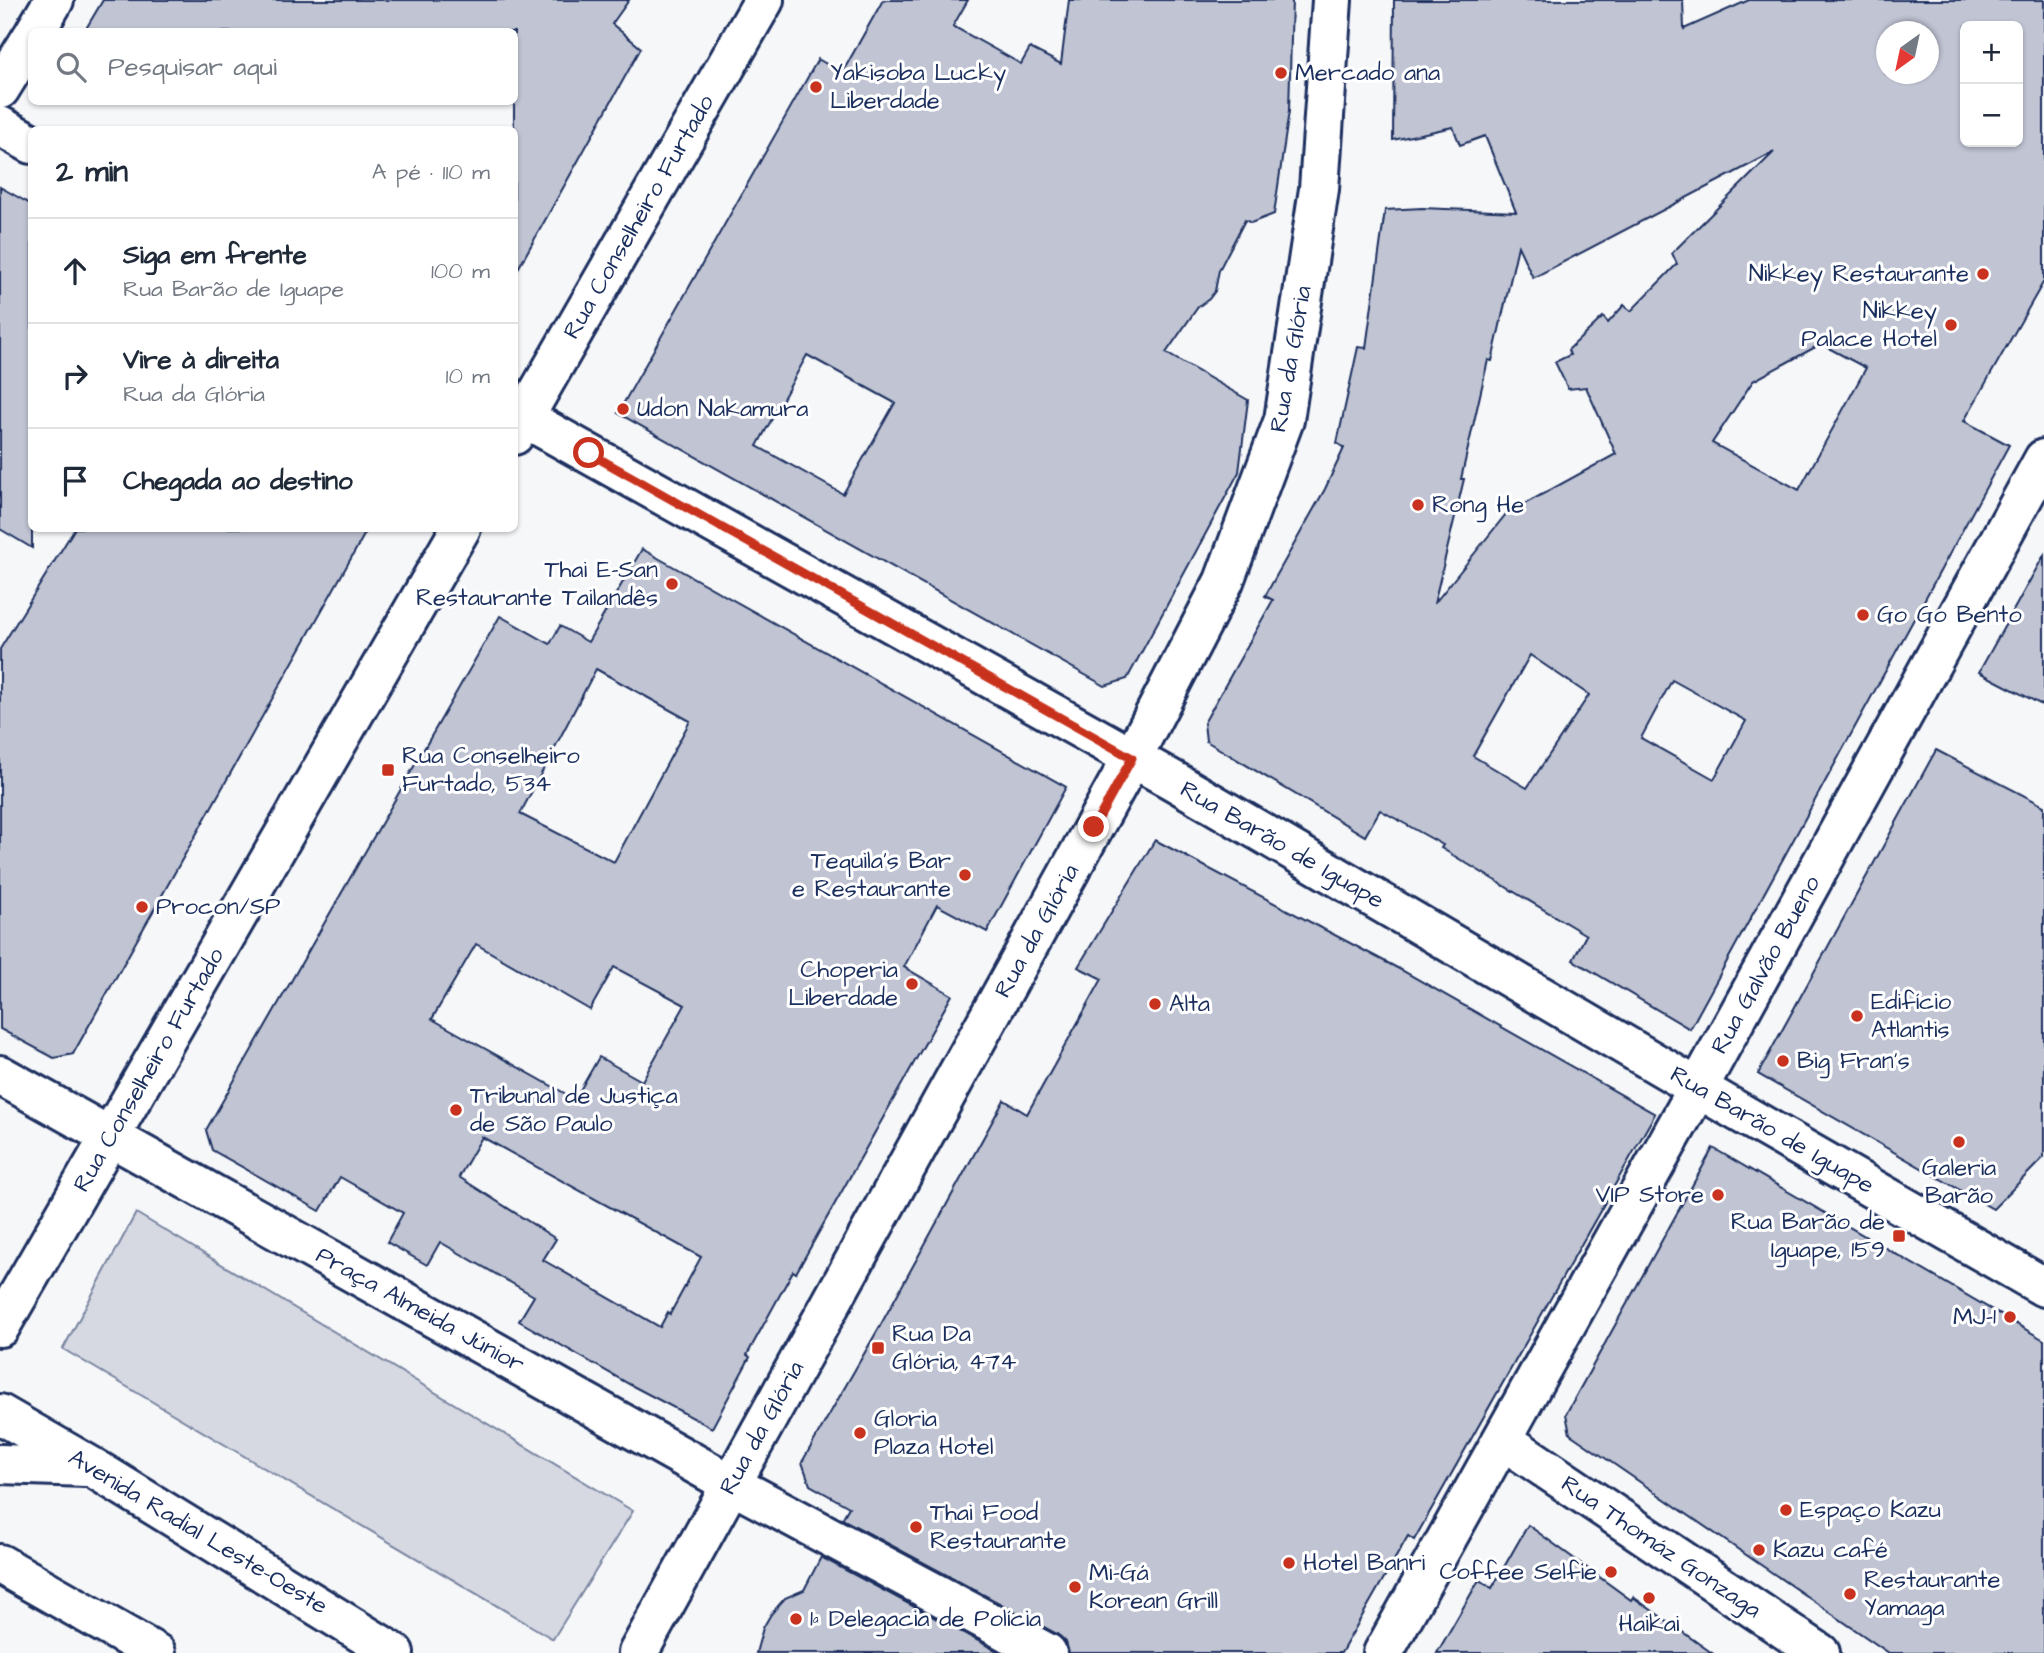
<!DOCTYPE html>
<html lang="pt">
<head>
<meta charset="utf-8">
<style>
  :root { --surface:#fff; --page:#f6f6f7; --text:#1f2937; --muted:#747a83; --line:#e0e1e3 }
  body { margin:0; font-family:"Architects Daughter",sans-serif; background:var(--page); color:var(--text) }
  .controls { position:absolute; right:21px; top:21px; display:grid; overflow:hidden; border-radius:10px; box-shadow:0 2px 5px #0004 }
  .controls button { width:63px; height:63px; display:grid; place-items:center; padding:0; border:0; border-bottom:2px solid var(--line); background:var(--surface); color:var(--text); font:35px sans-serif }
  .compass { position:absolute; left:1876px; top:21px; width:63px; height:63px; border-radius:50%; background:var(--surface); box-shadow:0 2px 5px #0004; rotate:213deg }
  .stop { position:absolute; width:21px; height:21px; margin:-16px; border:5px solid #c8321e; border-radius:50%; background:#fff }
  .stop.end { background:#c8321e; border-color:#fff; box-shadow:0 2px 7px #0008 }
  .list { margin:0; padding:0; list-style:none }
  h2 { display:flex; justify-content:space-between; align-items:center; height:91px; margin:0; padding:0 28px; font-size:30px }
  h2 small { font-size:23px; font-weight:400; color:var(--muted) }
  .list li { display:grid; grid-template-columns:46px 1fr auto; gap:21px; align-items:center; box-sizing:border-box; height:105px; padding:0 28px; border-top:2px solid var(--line) }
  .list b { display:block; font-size:26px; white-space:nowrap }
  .list p { margin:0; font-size:23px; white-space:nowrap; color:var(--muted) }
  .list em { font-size:23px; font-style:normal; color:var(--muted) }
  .icon { flex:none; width:38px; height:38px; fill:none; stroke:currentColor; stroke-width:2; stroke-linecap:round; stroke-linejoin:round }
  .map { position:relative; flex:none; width:2044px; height:1653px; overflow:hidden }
  .search { position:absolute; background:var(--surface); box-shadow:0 2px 5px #0004; left:28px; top:28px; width:490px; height:77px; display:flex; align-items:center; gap:18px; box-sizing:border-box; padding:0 24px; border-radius:10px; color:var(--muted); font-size:26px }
  .panel { position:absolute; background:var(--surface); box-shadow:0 2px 5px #0004; left:28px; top:126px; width:490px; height:406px; border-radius:10px }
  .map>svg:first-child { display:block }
  .green { fill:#d6d9e2; stroke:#7884a0; stroke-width:2 }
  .building { fill:#c0c4d3; stroke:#1b2f5e; stroke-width:2; fill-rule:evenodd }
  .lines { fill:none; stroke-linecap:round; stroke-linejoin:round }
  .minor-casing { stroke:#1b2f5e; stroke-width:44 }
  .tertiary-casing { stroke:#1b2f5e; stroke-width:44 }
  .trunk-casing { stroke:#1b2f5e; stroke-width:44 }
  .minor { stroke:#fff; stroke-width:38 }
  .tertiary { stroke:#fff; stroke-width:38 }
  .trunk { stroke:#fff; stroke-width:38 }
  .route { stroke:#c8321e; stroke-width:9 }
  .poi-dot { fill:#c8321e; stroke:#fff; stroke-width:2.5 }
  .labels { text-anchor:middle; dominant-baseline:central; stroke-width:6; stroke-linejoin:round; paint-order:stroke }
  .poi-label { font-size:24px; fill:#1b2f5e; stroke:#fff; text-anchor:start }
  .street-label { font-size:24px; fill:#1b2f5e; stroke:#fff }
</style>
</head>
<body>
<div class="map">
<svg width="2044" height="1653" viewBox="0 0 2044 1653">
  <rect width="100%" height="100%" fill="#f6f7f9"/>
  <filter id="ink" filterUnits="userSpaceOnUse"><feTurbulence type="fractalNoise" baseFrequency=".0143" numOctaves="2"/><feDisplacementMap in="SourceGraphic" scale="14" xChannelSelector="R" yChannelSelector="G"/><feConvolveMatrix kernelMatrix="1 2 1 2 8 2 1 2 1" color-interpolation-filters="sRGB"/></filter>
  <g filter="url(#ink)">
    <path class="green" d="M 136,1213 L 633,1511 L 553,1639 L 63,1349 Z"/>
    <g class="building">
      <path d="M 103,0 L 629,0 L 612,24 L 641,48 L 514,276 L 514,32 L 84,32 Z"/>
      <path d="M 883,0 L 968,0 L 953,26 L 1021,64 L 1030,48 L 1061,64 L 1069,0 L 1292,0 L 1289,111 L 1274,214 L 1251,223 L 1245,220 L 1219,270 L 1215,291 L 1209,299 L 1198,307 L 1166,353 L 1248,400 L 1239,472 L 1127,679 L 1105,686 L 618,413 L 818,59 L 842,73 ZM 807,355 L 895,403 L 843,494 L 757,446 Z"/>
      <path d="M 1394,0 L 1683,0 L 1684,29 L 1749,0 L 2044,0 L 2044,281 L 1964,421 L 2009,445 L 1690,1029 L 1573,960 L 1586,935 L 1441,848 L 1443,845 L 1380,810 L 1365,836 L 1206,741 L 1204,723 L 1273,600 L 1265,596 L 1325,489 L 1344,448 L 1337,443 L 1358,347 L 1366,348 L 1385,210 L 1422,208 L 1516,212 L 1485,136 L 1460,145 L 1453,127 L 1393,140 ZM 1965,26 L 2018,26 L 2018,142 L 1965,142 ZM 1886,32 L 1928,32 L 1928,74 L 1886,74 ZM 1774,152 L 1672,253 L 1677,264 L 1631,311 L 1624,305 L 1608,323 L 1603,317 L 1568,350 L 1570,355 L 1555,362 L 1568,389 L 1586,387 L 1616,454 L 1506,514 L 1434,604 L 1464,479 L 1461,479 L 1488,360 L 1492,361 L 1518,246 L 1533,278 ZM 1821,344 L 1866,368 L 1799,490 L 1712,443 L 1753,381 ZM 1530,655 L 1589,695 L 1527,788 L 1473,756 ZM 1672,680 L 1746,721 L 1714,779 L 1641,738 Z"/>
      <path d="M 0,187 L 32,205 L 32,548 L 0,529 Z"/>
      <path d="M 75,528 L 368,528 L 73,1054 L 54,1058 L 0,1029 L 0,649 Z"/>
      <path d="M 642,549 L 1066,787 L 987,932 L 937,905 L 904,967 L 952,995 L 796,1273 L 793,1271 L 747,1355 L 750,1357 L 712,1428 L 629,1384 L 519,1321 L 534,1296 L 440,1242 L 427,1265 L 387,1242 L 403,1213 L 340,1177 L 320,1211 L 212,1150 L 206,1130 L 500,616 L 550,644 L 560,626 L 588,642 ZM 596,669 L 690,721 L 614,862 L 520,814 ZM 476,944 L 590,1010 L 614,967 L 685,1005 L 642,1081 L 599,1057 L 575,1099 L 432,1019 ZM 482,1137 L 701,1257 L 670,1314 L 668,1312 L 660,1327 L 543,1260 L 556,1239 L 459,1177 Z"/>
      <path d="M 2044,555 L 2044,706 L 1979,672 Z"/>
      <path d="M 1936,750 L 2044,806 L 2044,1157 L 1993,1209 L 1758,1074 Z"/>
      <path d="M 1155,840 L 1403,971 L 1655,1114 L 1414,1540 L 1408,1536 L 1341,1653 L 1069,1653 L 1066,1642 L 1057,1634 L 842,1519 L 849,1507 L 810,1485 L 802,1462 L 880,1326 L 1004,1100 L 1027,1114 L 1102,979 L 1078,967 Z"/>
      <path d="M 1713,1148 L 2044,1340 L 2044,1653 L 1889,1653 L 1570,1434 L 1566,1414 Z"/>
      <path d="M 1528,1525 L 1631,1600 L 1633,1597 L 1712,1653 L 1437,1653 L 1479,1580 L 1492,1588 Z"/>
      <path d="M 821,1557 L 1001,1653 L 756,1653 L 763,1628 L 771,1614 L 785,1598 L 804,1590 Z"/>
    </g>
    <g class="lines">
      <g class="minor-casing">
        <g id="minor">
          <path d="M 35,32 L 54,0"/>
          <path d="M 0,89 L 32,37"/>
          <path d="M 0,1075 L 731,1484 L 1047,1653"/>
          <path d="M 1503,1440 L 1820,1653"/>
          <path d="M 1383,1653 L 1698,1088"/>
        </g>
      </g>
      <g class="tertiary-casing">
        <g id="tertiary">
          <path d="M 0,126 L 32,144"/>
          <path d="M 514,412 L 1174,781 L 1732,1108 L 2044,1287"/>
          <path d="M 514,435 L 764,0"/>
          <path d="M 1698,1088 L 2044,459"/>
          <path d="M 0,1327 L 461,528"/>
          <path d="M 638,1653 L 1132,758 L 1224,581 L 1284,420 L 1319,189 L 1332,0"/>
        </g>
      </g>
      <g class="trunk-casing">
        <g id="trunk">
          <path d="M 0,1414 L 92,1467 L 394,1653"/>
          <path d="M 0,1464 L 86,1467"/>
          <path d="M 0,1564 L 156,1653"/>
        </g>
      </g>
      <use href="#minor" class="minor"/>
      <use href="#tertiary" class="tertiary"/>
      <use href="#trunk" class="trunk"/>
    </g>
  </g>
  <g class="lines" filter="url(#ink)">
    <path class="route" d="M 589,453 L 1132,758 L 1094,827"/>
  </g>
  <g class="poi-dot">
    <circle cx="1281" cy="73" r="7"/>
    <circle cx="816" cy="87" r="7"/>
    <circle cx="1983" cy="274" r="7"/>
    <circle cx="1951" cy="325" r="7"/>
    <circle cx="623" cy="409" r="7"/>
    <circle cx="1418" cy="505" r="7"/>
    <circle cx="672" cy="584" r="7"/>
    <circle cx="1863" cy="615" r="7"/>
    <rect x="381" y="763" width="14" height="14" rx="3.5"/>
    <circle cx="965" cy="875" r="7"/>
    <circle cx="142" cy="907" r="7"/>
    <circle cx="912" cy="984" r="7"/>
    <circle cx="1155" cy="1004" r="7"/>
    <circle cx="1857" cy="1016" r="7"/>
    <circle cx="1783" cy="1061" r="7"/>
    <circle cx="456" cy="1110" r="7"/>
    <circle cx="1959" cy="1142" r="7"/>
    <circle cx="1718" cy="1195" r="7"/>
    <rect x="1892" y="1229" width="14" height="14" rx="3.5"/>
    <circle cx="2010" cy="1317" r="7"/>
    <rect x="871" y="1341" width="14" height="14" rx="3.5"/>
    <circle cx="860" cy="1433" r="7"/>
    <circle cx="1786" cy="1510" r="7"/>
    <circle cx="916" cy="1527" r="7"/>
    <circle cx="1759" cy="1550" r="7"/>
    <circle cx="1289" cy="1563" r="7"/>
    <circle cx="1611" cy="1572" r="7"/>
    <circle cx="1075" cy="1587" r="7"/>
    <circle cx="1850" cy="1594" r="7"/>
    <circle cx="1649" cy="1598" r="7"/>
    <circle cx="796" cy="1619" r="7"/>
  </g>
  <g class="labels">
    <g class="poi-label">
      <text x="830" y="73">Yakisoba Lucky<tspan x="830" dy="28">Liberdade</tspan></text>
      <text x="1295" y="73">Mercado ana</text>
      <text x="1969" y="274" text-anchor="end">Nikkey Restaurante</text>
      <text x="1937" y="311" text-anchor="end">Nikkey<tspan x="1937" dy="28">Palace Hotel</tspan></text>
      <text x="637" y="409">Udon Nakamura</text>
      <text x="1432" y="505">Rong He</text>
      <text x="658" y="570" text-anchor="end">Thai E-San<tspan x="658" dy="28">Restaurante Tailandês</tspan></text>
      <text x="1877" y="615">Go Go Bento</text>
      <text x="402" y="756">Rua Conselheiro<tspan x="402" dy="28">Furtado, 534</tspan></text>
      <text x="951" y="861" text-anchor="end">Tequila's Bar<tspan x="951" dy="28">e Restaurante</tspan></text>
      <text x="156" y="907">Procon/SP</text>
      <text x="898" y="970" text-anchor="end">Choperia<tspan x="898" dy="28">Liberdade</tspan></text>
      <text x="1871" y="1002">Edifício<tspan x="1871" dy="28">Atlantis</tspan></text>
      <text x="1169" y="1004">Alta</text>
      <text x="1797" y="1061">Big Fran's</text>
      <text x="470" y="1096">Tribunal de Justiça<tspan x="470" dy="28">de São Paulo</tspan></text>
      <text x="1959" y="1168" text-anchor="middle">Galeria<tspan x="1959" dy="28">Barão</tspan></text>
      <text x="1704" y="1195" text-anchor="end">VIP Store</text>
      <text x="1885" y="1222" text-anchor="end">Rua Barão de<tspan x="1885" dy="28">Iguape, 159</tspan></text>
      <text x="1996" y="1317" text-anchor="end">MJ-1</text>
      <text x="892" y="1334">Rua Da<tspan x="892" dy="28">Glória, 474</tspan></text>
      <text x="874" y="1419">Gloria<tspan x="874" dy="28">Plaza Hotel</tspan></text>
      <text x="1800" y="1510">Espaço Kazu</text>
      <text x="930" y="1513">Thai Food<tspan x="930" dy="28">Restaurante</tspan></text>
      <text x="1773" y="1550">Kazu café</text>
      <text x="1303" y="1563">Hotel Banri</text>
      <text x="1597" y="1572" text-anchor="end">Coffee Selfie</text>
      <text x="1089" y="1573">Mi-Gá<tspan x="1089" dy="28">Korean Grill</tspan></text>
      <text x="1864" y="1580">Restaurante<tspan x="1864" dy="28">Yamaga</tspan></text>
      <text x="810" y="1619">1ª Delegacia de Polícia</text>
      <text x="1649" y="1624" text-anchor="middle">Haikai</text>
    </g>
    <g class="street-label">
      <text transform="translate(639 217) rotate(-60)">Rua Conselheiro Furtado</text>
      <text transform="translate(1291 359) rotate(-80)">Rua da Glória</text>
      <text transform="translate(1282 845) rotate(30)">Rua Barão de Iguape</text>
      <text transform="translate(1037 931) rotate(-61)">Rua da Glória</text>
      <text transform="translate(1766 965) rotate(-61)">Rua Galvão Bueno</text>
      <text transform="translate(149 1070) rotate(-60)">Rua Conselheiro Furtado</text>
      <text transform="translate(1772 1130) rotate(30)">Rua Barão de Iguape</text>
      <text transform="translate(420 1310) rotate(29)">Praça Almeida Júnior</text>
      <text transform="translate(762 1428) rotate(-61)">Rua da Glória</text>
      <text transform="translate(198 1532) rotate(31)">Avenida Radial Leste-Oeste</text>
      <text transform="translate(1661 1547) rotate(34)">Rua Thomáz Gonzaga</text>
    </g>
  </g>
</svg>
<div class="controls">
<button>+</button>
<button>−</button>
</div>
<svg class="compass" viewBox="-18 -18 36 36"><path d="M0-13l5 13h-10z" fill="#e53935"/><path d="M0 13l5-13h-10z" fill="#747a83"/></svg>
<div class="stop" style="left:589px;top:453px"></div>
<div class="stop end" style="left:1094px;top:827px"></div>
<div class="search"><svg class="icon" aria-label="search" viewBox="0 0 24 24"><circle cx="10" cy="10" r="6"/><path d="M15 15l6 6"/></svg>Pesquisar aqui</div>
<section class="panel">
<h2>2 min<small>A pé · 110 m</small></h2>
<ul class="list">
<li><svg class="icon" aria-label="ahead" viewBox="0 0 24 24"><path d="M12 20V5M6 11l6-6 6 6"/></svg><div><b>Siga em frente</b><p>Rua Barão de Iguape</p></div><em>100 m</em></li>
<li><svg class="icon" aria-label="right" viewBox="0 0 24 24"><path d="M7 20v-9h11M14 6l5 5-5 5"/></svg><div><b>Vire à direita</b><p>Rua da Glória</p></div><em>10 m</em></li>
<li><svg class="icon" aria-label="arrive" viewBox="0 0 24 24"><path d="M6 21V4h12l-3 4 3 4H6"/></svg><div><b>Chegada ao destino</b></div></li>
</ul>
</section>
</div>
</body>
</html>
